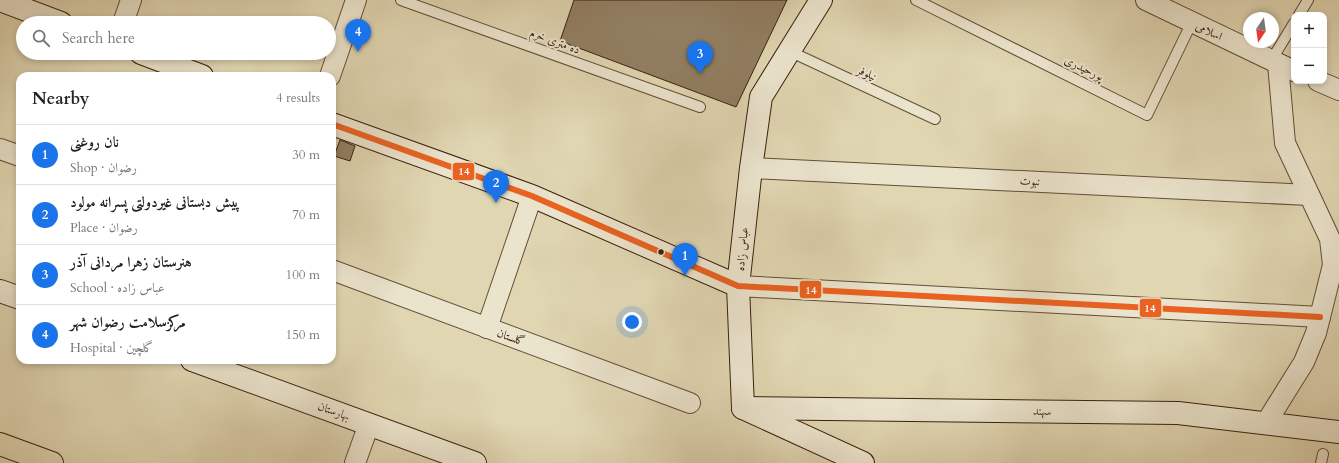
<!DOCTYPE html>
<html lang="en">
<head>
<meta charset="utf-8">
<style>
  :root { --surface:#fff; --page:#f2f2f2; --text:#222; --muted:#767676; --line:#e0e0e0; --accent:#1a73e8 }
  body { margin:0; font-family:Cardo,Amiri,serif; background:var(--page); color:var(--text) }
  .controls { position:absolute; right:12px; top:12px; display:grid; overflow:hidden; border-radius:8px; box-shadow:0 2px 6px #0003 }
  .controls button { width:36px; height:36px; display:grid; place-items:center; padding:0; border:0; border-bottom:1px solid var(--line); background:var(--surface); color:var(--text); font:20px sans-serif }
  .compass { position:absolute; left:1243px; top:12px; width:36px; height:36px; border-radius:50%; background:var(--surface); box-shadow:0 2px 6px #0003; rotate:193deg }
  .you { position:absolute; left:632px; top:322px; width:14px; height:14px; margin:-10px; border:3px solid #fff; border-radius:50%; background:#1a73e8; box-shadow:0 0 0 6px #1a73e833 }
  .badge { display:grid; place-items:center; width:26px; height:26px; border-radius:50%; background:var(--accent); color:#fff; font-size:13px; font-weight:700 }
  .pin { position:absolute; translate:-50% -33px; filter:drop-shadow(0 1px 2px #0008) }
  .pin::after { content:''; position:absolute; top:21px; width:14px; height:12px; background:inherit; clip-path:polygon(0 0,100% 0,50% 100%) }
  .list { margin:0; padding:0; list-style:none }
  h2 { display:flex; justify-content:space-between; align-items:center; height:52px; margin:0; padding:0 16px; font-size:17px }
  h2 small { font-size:13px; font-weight:400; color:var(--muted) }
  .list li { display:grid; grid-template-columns:26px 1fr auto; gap:12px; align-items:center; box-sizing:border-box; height:60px; padding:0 16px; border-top:1px solid var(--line) }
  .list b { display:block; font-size:15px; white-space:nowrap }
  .list p { margin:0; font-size:13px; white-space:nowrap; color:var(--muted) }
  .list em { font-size:13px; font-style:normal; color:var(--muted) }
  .icon { flex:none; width:22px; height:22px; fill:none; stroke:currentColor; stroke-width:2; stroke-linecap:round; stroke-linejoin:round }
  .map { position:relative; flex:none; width:1339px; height:463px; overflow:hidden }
  .search { position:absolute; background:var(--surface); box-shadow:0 2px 6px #0003; left:16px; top:16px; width:320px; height:44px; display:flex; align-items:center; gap:10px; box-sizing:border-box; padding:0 14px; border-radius:22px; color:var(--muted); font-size:15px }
  .panel { position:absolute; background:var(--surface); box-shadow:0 2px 6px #0003; left:16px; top:72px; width:320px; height:292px; border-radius:12px }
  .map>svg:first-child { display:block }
  .building { fill:#917e62; stroke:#3b1f0b }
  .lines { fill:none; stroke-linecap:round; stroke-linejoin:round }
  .lane-casing { stroke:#644d35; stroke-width:12 }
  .street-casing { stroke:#644d35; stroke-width:22 }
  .secondary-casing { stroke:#3b1f0b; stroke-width:24 }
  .primary-casing { stroke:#3b1f0b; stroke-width:24 }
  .lane { stroke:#ebe4cd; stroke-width:10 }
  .street { stroke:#ebe4cd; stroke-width:20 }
  .secondary { stroke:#ebe4cd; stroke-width:22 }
  .primary { stroke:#e0d6b2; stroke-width:22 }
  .bus-1-casing { stroke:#ebe4cd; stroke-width:9 }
  .bus-1 { stroke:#e96221; stroke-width:6 }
  .bus-dot { fill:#3b1f0b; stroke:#ebe4cd; stroke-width:1.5 }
  .labels { text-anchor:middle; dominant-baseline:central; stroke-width:4; stroke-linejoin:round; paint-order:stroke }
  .street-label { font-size:12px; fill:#3b1f0b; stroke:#ebe4cd }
  .line-badge { stroke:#ebe4cd; stroke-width:1.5 }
  .badge-label { font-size:11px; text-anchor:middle; font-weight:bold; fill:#fff }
</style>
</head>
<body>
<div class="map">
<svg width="1339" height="463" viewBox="0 0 1339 463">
  <rect width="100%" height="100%" fill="#e0d6b2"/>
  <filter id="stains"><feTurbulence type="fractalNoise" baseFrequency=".005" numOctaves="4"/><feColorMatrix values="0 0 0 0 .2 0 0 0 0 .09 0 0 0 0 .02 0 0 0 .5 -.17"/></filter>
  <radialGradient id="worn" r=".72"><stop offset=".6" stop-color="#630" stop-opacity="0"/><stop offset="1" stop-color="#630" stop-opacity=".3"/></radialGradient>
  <g class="building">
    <path d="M 574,0 L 787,0 L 736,107 L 560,41 Z"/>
    <path d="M 340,140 L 355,146 L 350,161 L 334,156 Z"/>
  </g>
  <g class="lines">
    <g class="lane-casing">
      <g id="lane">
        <path d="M 401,0 L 700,107"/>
        <path d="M 916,0 L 1147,115 L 1192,22"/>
        <path d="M 1299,15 L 1308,0"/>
        <path d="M 789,51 L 935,119"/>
        <path d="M 1271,61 L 1294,23"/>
        <path d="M 1321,463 L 1323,454"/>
      </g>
    </g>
    <g class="street-casing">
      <g id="street">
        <path d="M 1146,0 L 1294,71"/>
        <path d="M 123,23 L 131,0"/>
        <path d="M 330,76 L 356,0"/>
        <path d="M 1318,81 L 1339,90"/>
        <path d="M 0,149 L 20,156"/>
        <path d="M 751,168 L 1309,195"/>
        <path d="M 332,270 L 690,403"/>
        <path d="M 738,286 L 1320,317"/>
        <path d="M 487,328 L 532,196"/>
        <path d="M 1266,423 L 1304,362 L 1316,333 L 1333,265 L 1330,239 L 1285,143 L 1278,64"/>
        <path d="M 355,463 L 369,424"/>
      </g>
    </g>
    <g class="secondary-casing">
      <g id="secondary">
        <path d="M 0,0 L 61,23"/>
        <path d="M 821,0 L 761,97 L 751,168 L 738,286 L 743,408 L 863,463"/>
        <path d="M 141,53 L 202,76"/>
        <path d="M 332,124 L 532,196 L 738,286"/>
        <path d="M 0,291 L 20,298"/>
        <path d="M 192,360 L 475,463"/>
        <path d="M 743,408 L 1178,413 L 1339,432"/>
      </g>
    </g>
    <g class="primary-casing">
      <path id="primary" d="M 0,444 L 52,463"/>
    </g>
    <use href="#lane" class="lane"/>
    <use href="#street" class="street"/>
    <use href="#secondary" class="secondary"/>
    <use href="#primary" class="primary"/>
    <g class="bus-1-casing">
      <path id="bus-1" d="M 332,124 L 532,196 L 738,286 L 1320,317"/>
    </g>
    <use href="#bus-1" class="bus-1"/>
  </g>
  <circle class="bus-dot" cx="661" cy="252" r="3.5"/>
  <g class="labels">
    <g class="street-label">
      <text transform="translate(1209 31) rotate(26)">اسلامی</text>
      <text transform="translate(555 41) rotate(20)">ده متری خرم</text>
      <text transform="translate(1084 68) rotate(26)">پورحیدری</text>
      <text transform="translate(867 73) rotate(25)">نیلوفر</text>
      <text transform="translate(1030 181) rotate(3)">نبوت</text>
      <text transform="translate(742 249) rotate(-84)">عباس زاده</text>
      <text transform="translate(511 337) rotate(20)">گلستان</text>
      <text transform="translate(334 411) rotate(20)">بهارستان</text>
      <text transform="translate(1042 411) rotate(1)">سهند</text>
    </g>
  </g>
  <g class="line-badge">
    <rect x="452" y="162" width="23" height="19" rx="4" fill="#e96221"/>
    <rect x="799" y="280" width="23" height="19" rx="4" fill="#e96221"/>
    <rect x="1139" y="298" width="23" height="20" rx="4" fill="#e96221"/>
  </g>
  <g class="badge-label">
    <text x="464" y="175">14</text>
    <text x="811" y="294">14</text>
    <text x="1150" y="312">14</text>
  </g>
  <rect width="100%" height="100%" filter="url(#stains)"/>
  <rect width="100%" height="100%" fill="url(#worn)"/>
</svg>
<div class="controls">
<button>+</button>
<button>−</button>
</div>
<svg class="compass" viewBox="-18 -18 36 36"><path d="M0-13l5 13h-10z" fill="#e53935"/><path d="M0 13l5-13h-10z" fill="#767676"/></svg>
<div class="you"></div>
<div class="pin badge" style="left:685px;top:276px">1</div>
<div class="pin badge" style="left:496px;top:203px">2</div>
<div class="pin badge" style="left:700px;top:74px">3</div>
<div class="pin badge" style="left:358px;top:52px">4</div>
<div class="search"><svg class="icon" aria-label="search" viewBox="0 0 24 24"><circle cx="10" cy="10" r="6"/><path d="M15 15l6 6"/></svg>Search here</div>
<section class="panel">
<h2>Nearby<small>4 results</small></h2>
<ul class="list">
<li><span class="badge">1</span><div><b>نان روغنی</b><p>Shop · رضوان</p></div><em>30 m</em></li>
<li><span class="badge">2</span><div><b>پیش دبستانی غیردولتی پسرانه مولود</b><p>Place · رضوان</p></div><em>70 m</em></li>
<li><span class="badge">3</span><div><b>هنرستان زهرا مردانی آذر</b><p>School · عباس زاده</p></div><em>100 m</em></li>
<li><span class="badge">4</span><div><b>مرکزسلامت رضوان شهر</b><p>Hospital · گلچین</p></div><em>150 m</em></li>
</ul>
</section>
</div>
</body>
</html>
